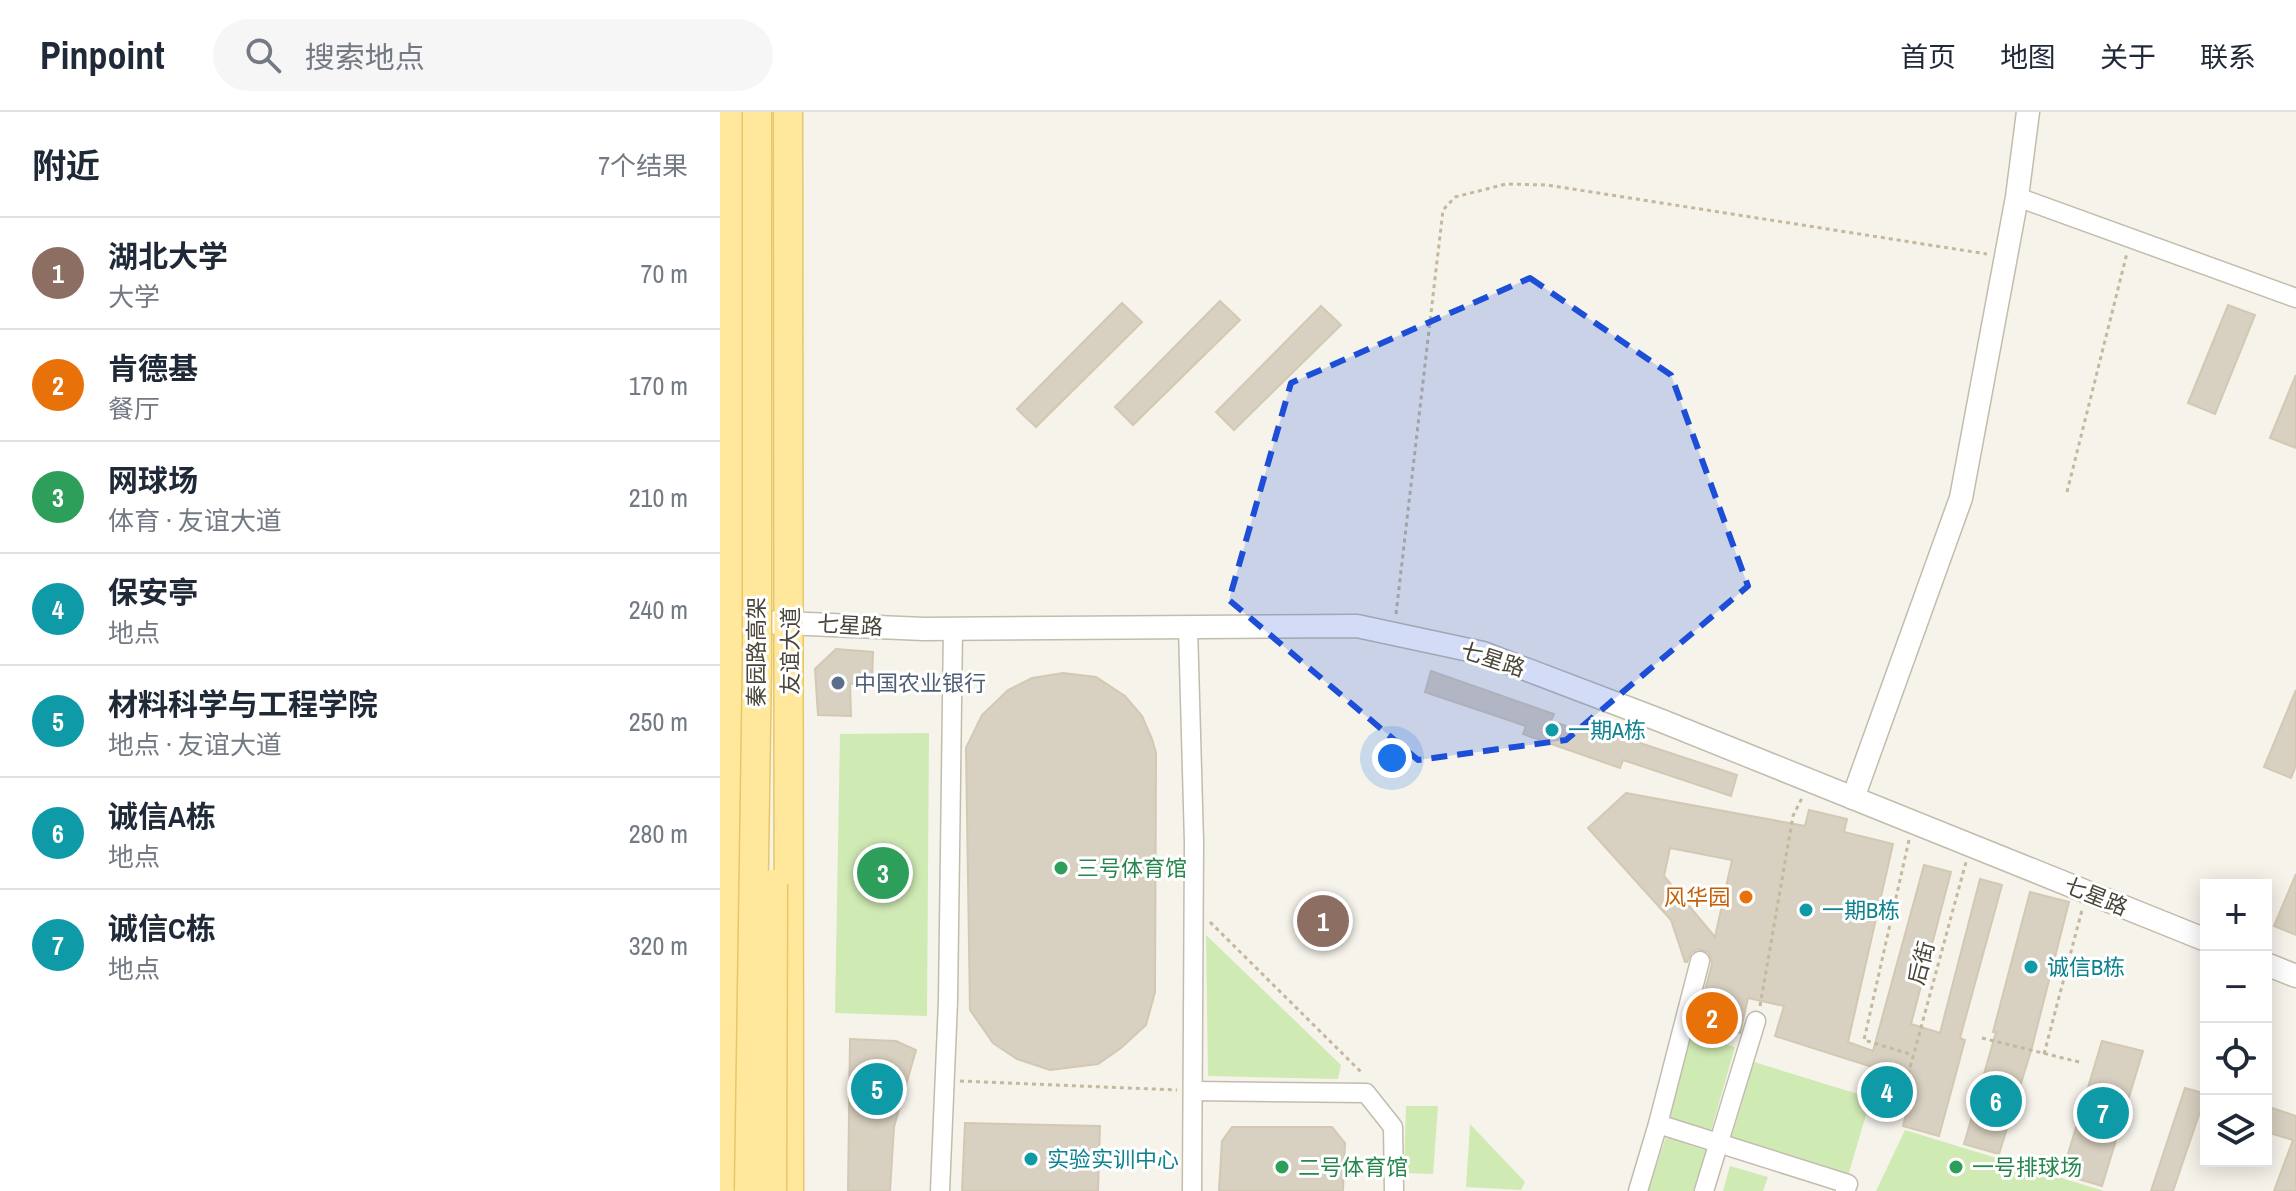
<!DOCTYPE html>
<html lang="zh">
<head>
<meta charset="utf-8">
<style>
  :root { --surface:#fff; --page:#f6f6f7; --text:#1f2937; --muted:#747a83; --line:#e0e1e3; --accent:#0b8043 }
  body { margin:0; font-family:"Archivo Narrow","Noto Sans SC",sans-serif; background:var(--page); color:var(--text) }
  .controls { position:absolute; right:24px; bottom:24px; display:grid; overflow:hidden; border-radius:0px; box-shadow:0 4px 20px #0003 }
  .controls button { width:72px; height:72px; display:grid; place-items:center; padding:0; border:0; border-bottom:2px solid var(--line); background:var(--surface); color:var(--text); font:40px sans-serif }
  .you { position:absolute; left:672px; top:646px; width:28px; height:28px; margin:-20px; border:6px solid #fff; border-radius:50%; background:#1a73e8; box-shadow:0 0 0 12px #1a73e833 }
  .badge { display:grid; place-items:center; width:52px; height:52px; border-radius:50%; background:var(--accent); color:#fff; font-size:26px; font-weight:700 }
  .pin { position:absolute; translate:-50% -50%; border:4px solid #fff; box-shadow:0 2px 8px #0006 }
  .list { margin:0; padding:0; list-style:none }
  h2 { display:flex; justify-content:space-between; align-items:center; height:104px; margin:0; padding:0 32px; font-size:34px }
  h2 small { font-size:26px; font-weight:400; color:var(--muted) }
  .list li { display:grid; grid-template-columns:52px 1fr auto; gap:24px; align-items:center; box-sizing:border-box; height:112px; padding:0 32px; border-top:2px solid var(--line) }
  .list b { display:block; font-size:30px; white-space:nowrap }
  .list p { margin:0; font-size:26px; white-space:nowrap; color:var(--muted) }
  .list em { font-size:26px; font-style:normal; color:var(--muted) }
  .icon { flex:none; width:44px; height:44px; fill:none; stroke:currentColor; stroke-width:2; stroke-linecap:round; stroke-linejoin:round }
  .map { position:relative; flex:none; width:1576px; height:1079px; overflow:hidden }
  header { display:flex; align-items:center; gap:48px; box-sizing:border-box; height:112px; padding:0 40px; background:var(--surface); border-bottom:2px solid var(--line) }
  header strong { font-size:38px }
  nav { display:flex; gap:44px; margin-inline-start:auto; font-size:28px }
  .search { width:560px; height:72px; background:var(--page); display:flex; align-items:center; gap:20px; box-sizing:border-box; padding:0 28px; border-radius:44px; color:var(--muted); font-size:30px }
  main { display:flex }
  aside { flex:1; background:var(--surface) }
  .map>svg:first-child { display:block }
  .green { fill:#d0eab4 }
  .building { fill:#d8d0c0; stroke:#d3c8b3; stroke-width:2; fill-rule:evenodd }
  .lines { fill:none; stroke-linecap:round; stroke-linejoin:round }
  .minor-casing { stroke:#c2bcad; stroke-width:21 }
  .tertiary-casing { stroke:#c2bcad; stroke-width:25 }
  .primary-casing { stroke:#e7c768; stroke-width:31 }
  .path { stroke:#c4b89e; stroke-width:3; stroke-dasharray:4 4; stroke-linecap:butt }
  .minor { stroke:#fff; stroke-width:18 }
  .tertiary { stroke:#fff; stroke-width:22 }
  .primary { stroke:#ffe79b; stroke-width:28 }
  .primary-bridge-casing { stroke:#e7c768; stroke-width:31; stroke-linecap:butt }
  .primary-bridge { stroke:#ffe79b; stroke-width:28 }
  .marked { fill:#1d4ed8; fill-opacity:0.2; stroke:#1d4ed8; stroke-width:6; stroke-dasharray:16 10; stroke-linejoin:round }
  .service-dot { fill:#5c6f8a; stroke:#fff; stroke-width:3 }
  .culture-dot { fill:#0f9aa8; stroke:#fff; stroke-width:3 }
  .leisure-dot { fill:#2e9e5b; stroke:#fff; stroke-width:3 }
  .food-dot { fill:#e8710a; stroke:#fff; stroke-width:3 }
  .labels { text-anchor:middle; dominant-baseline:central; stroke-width:6; stroke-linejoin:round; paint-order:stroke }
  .street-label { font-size:22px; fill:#4b4539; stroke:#fff }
  .service-label { font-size:22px; fill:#4e5e75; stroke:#fff; text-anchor:start }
  .culture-label { font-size:22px; fill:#0d838f; stroke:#fff; text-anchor:start }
  .leisure-label { font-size:22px; fill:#27864d; stroke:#fff; text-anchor:start }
  .food-label { font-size:22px; fill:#c56008; stroke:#fff; text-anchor:end }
</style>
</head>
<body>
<header>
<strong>Pinpoint</strong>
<div class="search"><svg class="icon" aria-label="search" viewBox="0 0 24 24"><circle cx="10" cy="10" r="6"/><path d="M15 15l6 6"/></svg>搜索地点</div>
<nav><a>首页</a><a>地图</a><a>关于</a><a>联系</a></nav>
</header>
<main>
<aside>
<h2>附近<small>7个结果</small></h2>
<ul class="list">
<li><span class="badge" style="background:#8d6e63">1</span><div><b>湖北大学</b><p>大学</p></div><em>70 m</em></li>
<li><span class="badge" style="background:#e8710a">2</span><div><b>肯德基</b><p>餐厅</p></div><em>170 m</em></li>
<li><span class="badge" style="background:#2e9e5b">3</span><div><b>网球场</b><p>体育 · 友谊大道</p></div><em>210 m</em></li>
<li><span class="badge" style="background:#0f9aa8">4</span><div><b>保安亭</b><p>地点</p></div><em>240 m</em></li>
<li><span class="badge" style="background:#0f9aa8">5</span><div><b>材料科学与工程学院</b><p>地点 · 友谊大道</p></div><em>250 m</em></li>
<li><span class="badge" style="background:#0f9aa8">6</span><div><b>诚信A栋</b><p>地点</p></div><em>280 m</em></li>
<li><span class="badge" style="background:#0f9aa8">7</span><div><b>诚信C栋</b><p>地点</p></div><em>320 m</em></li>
</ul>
</aside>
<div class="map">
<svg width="1576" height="1079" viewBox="0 0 1576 1079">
  <rect width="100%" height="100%" fill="#f6f3eb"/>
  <g class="green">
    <path d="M 209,621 L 207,904 L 115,901 L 120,622 Z"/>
    <path d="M 486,823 L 621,953 L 618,967 L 488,964 Z"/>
    <path d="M 971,923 L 1015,935 L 991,1019 L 947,1007 Z"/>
    <path d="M 1034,950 L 1151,986 L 1128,1064 L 1011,1027 Z"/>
    <path d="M 686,994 L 718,994 L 713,1062 L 684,1061 Z"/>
    <path d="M 750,1012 L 805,1070 L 801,1078 L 746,1075 Z"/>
    <path d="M 1185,1018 L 1384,1079 L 1156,1079 Z"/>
    <path d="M 946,1025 L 987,1039 L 974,1079 L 928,1079 Z"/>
    <path d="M 1010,1054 L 1048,1065 L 1043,1079 L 1003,1079 Z"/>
  </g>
  <g class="building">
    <path d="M 500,189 L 520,208 L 413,313 L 395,295 Z"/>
    <path d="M 402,191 L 422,210 L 316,315 L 297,297 Z"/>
    <path d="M 1508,193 L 1535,203 L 1495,302 L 1468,291 Z"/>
    <path d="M 601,194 L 621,213 L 514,318 L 496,300 Z"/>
    <path d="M 1576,263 L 1576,336 L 1550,326 Z"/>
    <path d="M 116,537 L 153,540 L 152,570 L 130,572 L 131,604 L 98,603 L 95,557 Z"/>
    <path d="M 711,559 L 834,602 L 831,609 L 888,628 L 890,621 L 1017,663 L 1011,684 L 903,648 L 900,656 L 803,622 L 806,614 L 705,580 Z"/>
    <path d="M 343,561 L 376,565 L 405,584 L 422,604 L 432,627 L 436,641 L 435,880 L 426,913 L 401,936 L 378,952 L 330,958 L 297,947 L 273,931 L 250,898 L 246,636 L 262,603 L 288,578 L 312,566 Z"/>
    <path d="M 1576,578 L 1576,653 L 1571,666 L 1544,655 Z"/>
    <path d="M 906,681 L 1085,714 L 1089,698 L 1127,707 L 1124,720 L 1173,732 L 1128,930 L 1153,939 L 1204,753 L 1231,760 L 1191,912 L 1220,921 L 1260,767 L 1282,773 L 1240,926 L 1245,928 L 1219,1024 L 1183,1014 L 1188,996 L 1157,984 L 1165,959 L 1055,924 L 1064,894 L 1028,886 L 1020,921 L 977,908 L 992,852 L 991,845 L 988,840 L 978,837 L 971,841 L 967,850 L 965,850 L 951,808 L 868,716 ZM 950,736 L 1012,748 L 995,825 L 944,764 Z"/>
    <path d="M 1576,762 L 1576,823 L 1554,814 Z"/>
    <path d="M 1310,780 L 1349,790 L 1311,939 L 1279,1042 L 1244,1032 L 1276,920 L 1273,920 Z"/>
    <path d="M 130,927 L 176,929 L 196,938 L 174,1015 L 170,1079 L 128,1079 Z"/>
    <path d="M 1382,929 L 1423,939 L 1382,1074 L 1342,1062 Z"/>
    <path d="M 1465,976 L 1486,982 L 1453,1079 L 1431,1079 Z"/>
    <path d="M 1546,994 L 1576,1004 L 1576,1079 L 1554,1079 L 1573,1028 L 1546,1020 Z"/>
    <path d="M 245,1011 L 380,1014 L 378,1079 L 242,1079 Z"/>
    <path d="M 512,1015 L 612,1015 L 625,1031 L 623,1079 L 499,1079 L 502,1029 Z"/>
  </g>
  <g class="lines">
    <g class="minor-casing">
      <g id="minor">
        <path d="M 1297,85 L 1576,186"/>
        <path d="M 468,515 L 474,730 L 472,1079"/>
        <path d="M 473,979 L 646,981 L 673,1015 L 674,1079"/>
        <path d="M 938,1012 L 1128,1072 L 1125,1079"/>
        <path d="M 220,1079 L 228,889 L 233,516"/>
        <path d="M 918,1079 L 938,1012 L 980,849"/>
        <path d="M 984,1079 L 1036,909"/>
      </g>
    </g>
    <g class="tertiary-casing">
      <g id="tertiary">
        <path d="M 21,509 L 204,517 L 637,514 L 763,541 L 942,609 L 1486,828"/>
        <path d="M 1133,686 L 1241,386 L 1297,85 L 1308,0"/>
        <path d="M 1546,852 L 1576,864"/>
      </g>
    </g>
    <g class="primary-casing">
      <g id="primary">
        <path d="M 68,0 L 69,1079"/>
        <path d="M 5,1079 L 12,509 L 14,0"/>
      </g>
    </g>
    <g class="path">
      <path d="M 1347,380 L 1407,141"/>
      <path d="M 676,502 L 723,98 L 735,85 L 786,72 L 827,73 L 1267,142"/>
      <path d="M 1189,728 L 1144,928 L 1193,943"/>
      <path d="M 490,810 L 641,960 L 642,963"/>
      <path d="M 1040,894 L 1073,704 L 1082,686"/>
      <path d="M 1262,926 L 1363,951"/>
      <path d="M 1324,942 L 1362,798"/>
      <path d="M 240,969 L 457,978"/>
      <path d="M 1184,978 L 1246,750"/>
    </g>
    <use href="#minor" class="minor"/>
    <use href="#tertiary" class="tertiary"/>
    <use href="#primary" class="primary"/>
    <g class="primary-bridge-casing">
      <g id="primary-bridge">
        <path d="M 29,1079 L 37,548 L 37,0"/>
        <path d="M 52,1079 L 53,772"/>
      </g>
    </g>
    <use href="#primary-bridge" class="primary-bridge"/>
  </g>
  <path class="marked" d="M 810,166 L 951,263 L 1028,474 L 846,628 L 698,648 L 509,488 L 571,271 Z"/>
  <circle class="service-dot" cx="118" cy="571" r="8"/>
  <g class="culture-dot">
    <circle cx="832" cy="618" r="8"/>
    <circle cx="1086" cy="798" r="8"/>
    <circle cx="1311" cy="855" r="8"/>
    <circle cx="311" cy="1047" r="8"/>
  </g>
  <g class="leisure-dot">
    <circle cx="341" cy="756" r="8"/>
    <circle cx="562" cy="1055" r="8"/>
    <circle cx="1236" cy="1055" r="8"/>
  </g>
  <circle class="food-dot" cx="1026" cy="785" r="8"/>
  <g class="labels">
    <g class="street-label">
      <text transform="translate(130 513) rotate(3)">七星路</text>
      <text transform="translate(70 539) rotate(-90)">友谊大道</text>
      <text transform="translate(36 540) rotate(-90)">秦园路高架</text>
      <text transform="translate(773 547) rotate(18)">七星路</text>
      <text transform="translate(1376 784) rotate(22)">七星路</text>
      <text transform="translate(1201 851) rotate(-75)">后街</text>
    </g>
    <g class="service-label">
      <text x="134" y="571">中国农业银行</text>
    </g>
    <g class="culture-label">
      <text x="848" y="618">一期A栋</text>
      <text x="1102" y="798">一期B栋</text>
      <text x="1327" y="855">诚信B栋</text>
      <text x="327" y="1047">实验实训中心</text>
    </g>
    <g class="leisure-label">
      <text x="357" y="756">三号体育馆</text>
      <text x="578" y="1055">二号体育馆</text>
      <text x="1252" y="1055">一号排球场</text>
    </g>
    <g class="food-label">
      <text x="1010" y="785">风华园</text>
    </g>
  </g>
</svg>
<div class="controls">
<button>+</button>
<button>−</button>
<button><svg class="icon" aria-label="locate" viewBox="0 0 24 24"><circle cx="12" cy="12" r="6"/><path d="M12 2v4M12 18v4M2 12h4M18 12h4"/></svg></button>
<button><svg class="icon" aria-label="layers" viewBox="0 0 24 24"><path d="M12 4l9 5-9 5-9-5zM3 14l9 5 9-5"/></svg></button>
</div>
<div class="you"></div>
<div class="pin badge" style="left:603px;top:809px;background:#8d6e63">1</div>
<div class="pin badge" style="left:992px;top:906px;background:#e8710a">2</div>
<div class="pin badge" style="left:163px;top:761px;background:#2e9e5b">3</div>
<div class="pin badge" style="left:1167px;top:980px;background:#0f9aa8">4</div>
<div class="pin badge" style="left:157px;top:977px;background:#0f9aa8">5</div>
<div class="pin badge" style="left:1276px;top:989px;background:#0f9aa8">6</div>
<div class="pin badge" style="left:1383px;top:1001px;background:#0f9aa8">7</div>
</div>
</main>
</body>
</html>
